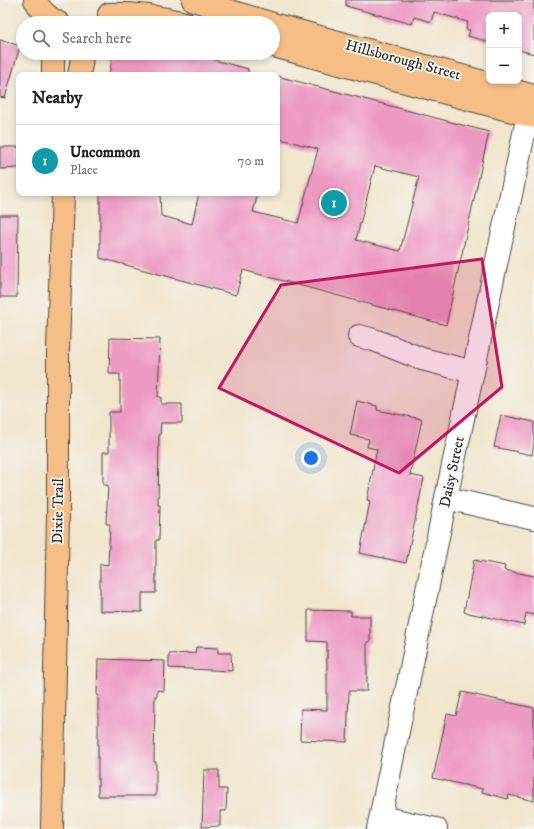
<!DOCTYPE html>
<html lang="en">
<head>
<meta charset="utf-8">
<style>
  :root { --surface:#fff; --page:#f2f2f2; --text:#202124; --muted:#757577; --line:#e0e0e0; --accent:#0f766e }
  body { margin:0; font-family:"IM FELL DW Pica",serif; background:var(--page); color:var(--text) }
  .controls { position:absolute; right:12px; top:12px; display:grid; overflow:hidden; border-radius:8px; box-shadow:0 2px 6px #0003 }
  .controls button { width:36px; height:36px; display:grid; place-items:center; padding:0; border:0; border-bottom:1px solid var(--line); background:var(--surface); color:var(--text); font:20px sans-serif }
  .you { position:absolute; left:311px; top:458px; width:14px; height:14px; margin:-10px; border:3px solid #fff; border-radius:50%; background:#1a73e8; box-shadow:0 0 0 6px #1a73e833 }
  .badge { display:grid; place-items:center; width:26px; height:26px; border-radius:50%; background:var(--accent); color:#fff; font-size:13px; font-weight:700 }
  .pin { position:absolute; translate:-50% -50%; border:2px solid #fff; box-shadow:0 1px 4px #0006 }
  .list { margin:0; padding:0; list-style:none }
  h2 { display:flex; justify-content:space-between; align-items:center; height:52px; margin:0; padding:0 16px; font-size:17px }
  h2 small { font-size:13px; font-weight:400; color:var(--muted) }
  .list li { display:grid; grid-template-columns:26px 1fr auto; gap:12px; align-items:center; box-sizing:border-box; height:72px; padding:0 16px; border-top:1px solid var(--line) }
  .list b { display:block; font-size:15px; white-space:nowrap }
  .list p { margin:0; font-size:13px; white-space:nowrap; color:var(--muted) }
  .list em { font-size:13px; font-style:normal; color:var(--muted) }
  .icon { flex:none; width:22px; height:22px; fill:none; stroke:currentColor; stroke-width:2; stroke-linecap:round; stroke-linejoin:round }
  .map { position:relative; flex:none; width:534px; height:829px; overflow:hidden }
  .search { position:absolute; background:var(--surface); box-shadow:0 2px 6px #0003; left:16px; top:16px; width:264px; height:44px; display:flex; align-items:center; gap:10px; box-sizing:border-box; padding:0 14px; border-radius:22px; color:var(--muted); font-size:15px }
  .panel { position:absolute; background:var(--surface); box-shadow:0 2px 6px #0003; left:16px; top:72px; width:264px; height:124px; border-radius:8px }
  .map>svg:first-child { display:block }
  .building { fill:#ed9ac2; fill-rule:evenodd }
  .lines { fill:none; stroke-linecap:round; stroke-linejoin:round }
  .minor-casing { stroke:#494743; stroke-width:24 }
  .major-casing { stroke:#494743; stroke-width:24 }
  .minor { stroke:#fff; stroke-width:22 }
  .major { stroke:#f6be87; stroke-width:22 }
  .marked { fill:#c2185b; fill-opacity:0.2; stroke:#c2185b; stroke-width:3; stroke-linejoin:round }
  .labels { text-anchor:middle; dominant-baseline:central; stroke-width:3.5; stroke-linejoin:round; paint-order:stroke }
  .street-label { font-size:15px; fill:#2b2b2b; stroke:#f6f6f2 }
</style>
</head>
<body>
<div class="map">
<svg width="534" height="829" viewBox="0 0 534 829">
  <rect width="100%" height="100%" fill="#f6f6f2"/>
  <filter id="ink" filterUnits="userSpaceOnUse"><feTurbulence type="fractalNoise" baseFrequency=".025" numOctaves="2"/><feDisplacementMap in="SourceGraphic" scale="8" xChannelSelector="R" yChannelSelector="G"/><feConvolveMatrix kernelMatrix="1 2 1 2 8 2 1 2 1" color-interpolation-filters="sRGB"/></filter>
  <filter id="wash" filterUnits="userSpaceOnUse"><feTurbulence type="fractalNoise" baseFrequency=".012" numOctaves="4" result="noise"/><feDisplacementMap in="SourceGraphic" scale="16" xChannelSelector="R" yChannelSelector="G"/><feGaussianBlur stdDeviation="0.9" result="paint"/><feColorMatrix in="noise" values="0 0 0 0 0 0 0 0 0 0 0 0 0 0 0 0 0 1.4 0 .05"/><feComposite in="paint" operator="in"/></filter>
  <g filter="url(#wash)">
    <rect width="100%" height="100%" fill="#f1e5cd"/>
    <g id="blocks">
      <g class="building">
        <path d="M 346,0 L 534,0 L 534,54 L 519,50 L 519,15 L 489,15 L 489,42 L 468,36 L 470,30 L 466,29 L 468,22 L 434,12 L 431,22 L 414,17 L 412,24 L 346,6 Z"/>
        <path d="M 0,40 L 20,46 L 5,98 L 0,97 Z"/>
        <path d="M 113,53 L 188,53 L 248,69 L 248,75 L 109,75 Z"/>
        <path d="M 277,76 L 489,132 L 446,325 L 243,270 L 236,295 L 100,258 L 100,193 L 160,193 L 161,216 L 192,224 L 199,193 L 258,193 L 253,212 L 298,223 L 318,149 L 277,138 ZM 375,166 L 419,177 L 400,251 L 356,240 Z"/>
        <path d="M 0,147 L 19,147 L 19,168 L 0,169 Z"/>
        <path d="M 0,215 L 18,215 L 17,297 L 0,297 Z"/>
        <path d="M 110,338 L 160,339 L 158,397 L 161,397 L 161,404 L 182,404 L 182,423 L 161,423 L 160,435 L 159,435 L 158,505 L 160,505 L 159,540 L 156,540 L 156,593 L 142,593 L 142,612 L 100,611 L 100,564 L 108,565 L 110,524 L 106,524 L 108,485 L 103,485 L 103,452 L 109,452 L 109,412 L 120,412 L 120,374 L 109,374 Z"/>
        <path d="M 357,401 L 377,406 L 377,410 L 422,419 L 410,475 L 424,478 L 406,563 L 360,553 L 370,501 L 367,500 L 377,449 L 367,447 L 369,439 L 350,435 Z"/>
        <path d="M 501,415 L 534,422 L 534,443 L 532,455 L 494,447 Z"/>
        <path d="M 474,560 L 505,566 L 504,570 L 534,576 L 534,615 L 526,613 L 524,625 L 464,612 Z"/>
        <path d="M 308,610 L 351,611 L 351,616 L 370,616 L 370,642 L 367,642 L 367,691 L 349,691 L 347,742 L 300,740 L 301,709 L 327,710 L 327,642 L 308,641 Z"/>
        <path d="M 196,647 L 218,648 L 218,653 L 231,653 L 232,671 L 169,668 L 169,654 L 195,653 Z"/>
        <path d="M 98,659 L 165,661 L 164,691 L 157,690 L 157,696 L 155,696 L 154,762 L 156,762 L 156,796 L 98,796 L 98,695 L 97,695 Z"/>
        <path d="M 462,692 L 534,708 L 534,801 L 509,795 L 508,799 L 482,792 L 483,789 L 433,778 L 447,714 L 456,716 Z"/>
        <path d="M 204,770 L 219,770 L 219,789 L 227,789 L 226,811 L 220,811 L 220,826 L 202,827 Z"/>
      </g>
    </g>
  </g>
  <g filter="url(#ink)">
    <use href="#blocks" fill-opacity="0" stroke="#494743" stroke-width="1"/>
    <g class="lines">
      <g class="minor-casing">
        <g id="minor">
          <path d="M 359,336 L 374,340 L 422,359 L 473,372"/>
          <path d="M 446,498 L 534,518"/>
          <path d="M 381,817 L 436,829"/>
          <path d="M 378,829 L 446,498 L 528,115"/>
        </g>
      </g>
      <g class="major-casing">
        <g id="major">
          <path d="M 35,0 C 41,11 48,18 59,23"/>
          <path d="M 193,0 L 270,23"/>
          <path d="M 109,14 C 135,13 160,17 185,23"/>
          <path d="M 273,24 L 534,96"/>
          <path d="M 273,46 L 534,117"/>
          <path d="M 53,53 L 53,75"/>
          <path d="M 79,75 L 83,53"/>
          <path d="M 52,829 L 58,512 L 58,349 L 63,193"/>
        </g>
      </g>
      <use href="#minor" class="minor"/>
      <use href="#major" class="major"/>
    </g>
  </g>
  <path class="marked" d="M 482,259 L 502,387 L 399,473 L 219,388 L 281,285 Z"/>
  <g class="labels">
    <g class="street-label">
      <text transform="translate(403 60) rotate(15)">Hillsborough Street</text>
      <text transform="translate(452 472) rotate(-78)">Daisy Street</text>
      <text transform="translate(58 511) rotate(-89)">Dixie Trail</text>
    </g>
  </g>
</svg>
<div class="controls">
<button>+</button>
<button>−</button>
</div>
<div class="you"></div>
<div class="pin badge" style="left:334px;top:203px;background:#0f9aa8">1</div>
<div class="search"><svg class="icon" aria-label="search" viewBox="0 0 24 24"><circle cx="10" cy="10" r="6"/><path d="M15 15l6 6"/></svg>Search here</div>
<section class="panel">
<h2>Nearby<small></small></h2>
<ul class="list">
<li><span class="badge" style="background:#0f9aa8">1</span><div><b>Uncommon</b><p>Place</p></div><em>70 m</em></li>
</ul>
</section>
</div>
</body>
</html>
